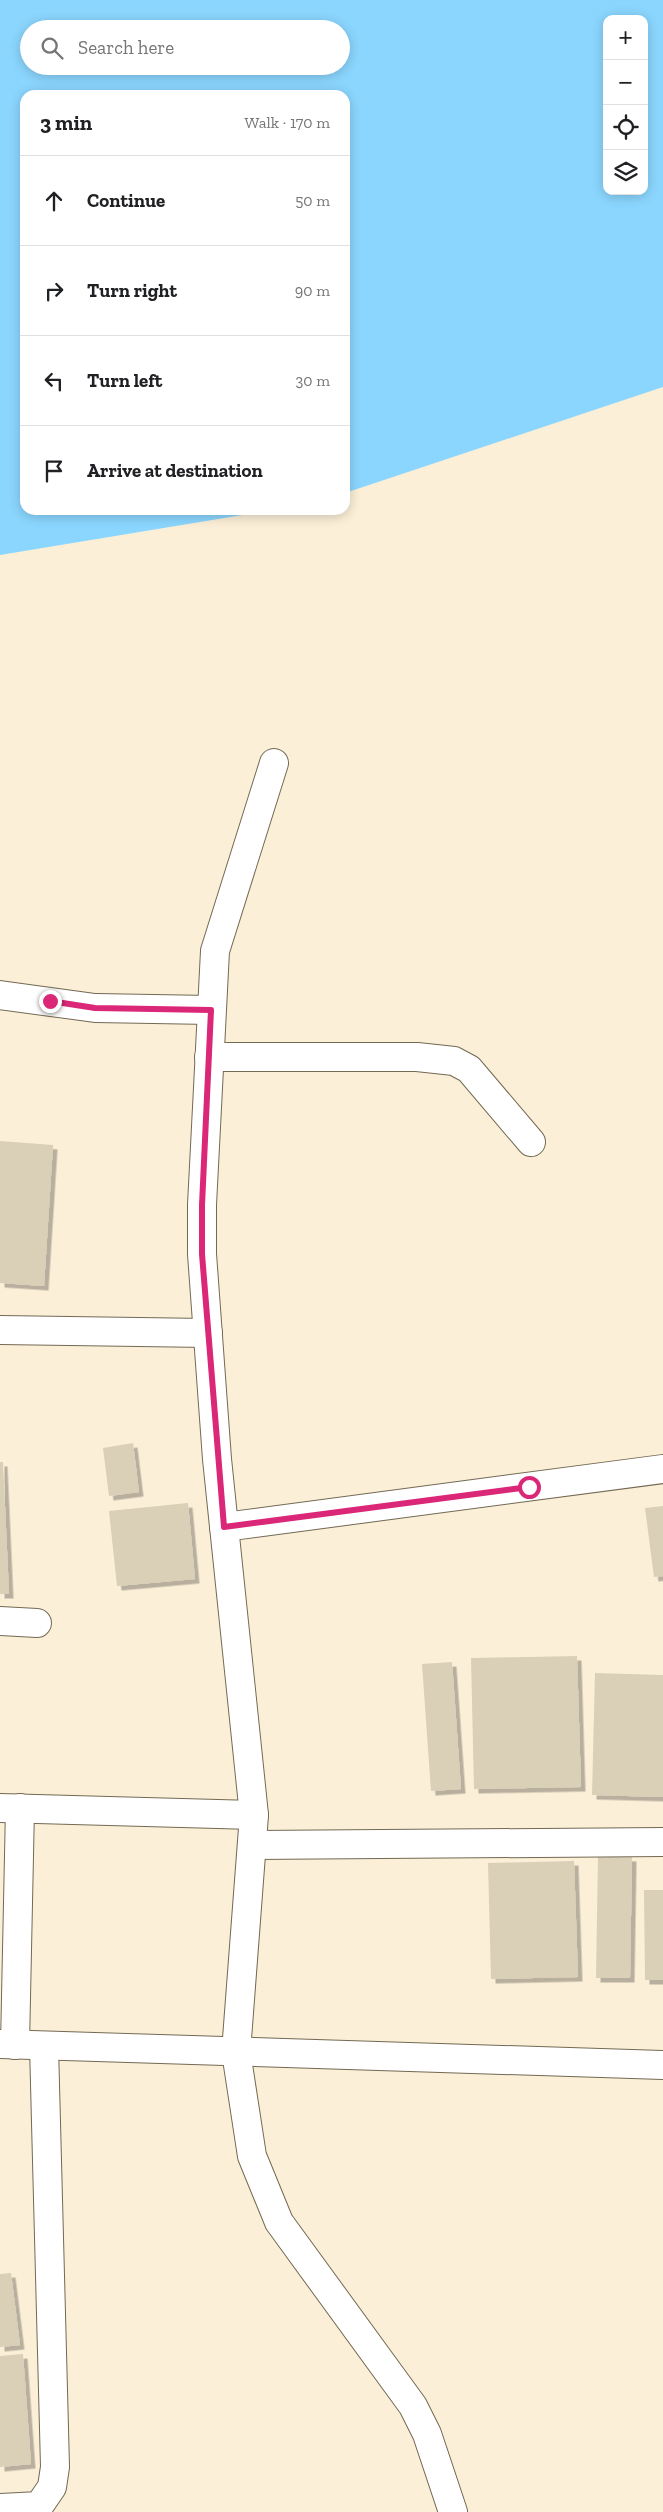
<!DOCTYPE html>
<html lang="en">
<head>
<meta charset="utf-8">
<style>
  :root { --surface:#fff; --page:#f6f6f6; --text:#202124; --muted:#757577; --line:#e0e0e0 }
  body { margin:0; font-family:"Zilla Slab",serif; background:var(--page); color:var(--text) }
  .controls { position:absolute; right:15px; top:15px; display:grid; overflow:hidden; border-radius:10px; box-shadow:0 2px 12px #0003 }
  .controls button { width:45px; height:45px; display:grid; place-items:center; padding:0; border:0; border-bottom:1px solid var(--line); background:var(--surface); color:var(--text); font:25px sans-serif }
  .stop { position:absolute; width:15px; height:15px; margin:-11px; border:4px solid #db2777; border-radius:50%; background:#fff }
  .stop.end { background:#db2777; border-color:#fff; box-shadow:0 1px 5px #0008 }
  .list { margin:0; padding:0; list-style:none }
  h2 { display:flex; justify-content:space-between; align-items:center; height:65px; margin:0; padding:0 20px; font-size:21px }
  h2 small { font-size:16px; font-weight:400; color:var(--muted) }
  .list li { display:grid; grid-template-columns:32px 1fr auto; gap:15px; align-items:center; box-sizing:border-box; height:90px; padding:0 20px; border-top:1px solid var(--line) }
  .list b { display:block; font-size:19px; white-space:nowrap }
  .list em { font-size:16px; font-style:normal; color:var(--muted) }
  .icon { flex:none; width:28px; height:28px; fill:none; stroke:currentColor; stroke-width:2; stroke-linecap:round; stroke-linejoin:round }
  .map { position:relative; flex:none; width:663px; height:2512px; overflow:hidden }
  .search { position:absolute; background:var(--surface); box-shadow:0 2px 12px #0003; left:20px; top:20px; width:330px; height:55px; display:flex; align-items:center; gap:12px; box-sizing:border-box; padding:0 18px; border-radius:28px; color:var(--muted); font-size:19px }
  .panel { position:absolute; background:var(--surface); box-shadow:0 2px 12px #0003; left:20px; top:90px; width:330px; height:425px; border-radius:15px }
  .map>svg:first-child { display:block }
  .water { fill:#8bd6fe; fill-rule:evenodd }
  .building { fill:#dacfb7; filter:url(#shadow) }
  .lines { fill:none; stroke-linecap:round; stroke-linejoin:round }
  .minor-casing { stroke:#736954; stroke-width:30 }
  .minor { stroke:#fff; stroke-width:28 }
  .route { stroke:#db2777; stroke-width:6 }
</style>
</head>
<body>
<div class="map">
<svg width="663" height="2512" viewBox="0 0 663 2512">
  <defs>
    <filter id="shadow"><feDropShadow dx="4.5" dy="4.5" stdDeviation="0" flood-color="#0004"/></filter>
  </defs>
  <rect width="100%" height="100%" fill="#fbefd7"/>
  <path class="water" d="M 0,0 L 663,0 L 663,387 L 345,493 L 345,95 L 25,95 L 25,510 L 273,510 L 0,555 ZM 607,19 L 644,19 L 644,191 L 607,191 ZM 29,29 L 341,29 L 341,66 L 29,66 Z"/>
  <g class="building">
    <path d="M 0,1141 L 53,1145 L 44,1286 L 0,1283 Z"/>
    <path d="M 133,1443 L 139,1492 L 109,1496 L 103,1448 Z"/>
    <path d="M 0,1462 L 3,1462 L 9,1594 L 0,1594 Z"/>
    <path d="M 188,1503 L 195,1579 L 117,1586 L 109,1511 Z"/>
    <path d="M 663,1506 L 663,1576 L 654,1577 L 645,1508 Z"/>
    <path d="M 577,1656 L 581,1787 L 474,1789 L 471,1658 Z"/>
    <path d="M 452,1662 L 461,1789 L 431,1791 L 422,1664 Z"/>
    <path d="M 595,1673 L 663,1675 L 663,1797 L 592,1795 Z"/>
    <path d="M 598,1856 L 632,1857 L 630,1978 L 596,1978 Z"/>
    <path d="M 574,1861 L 578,1977 L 491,1979 L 488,1863 Z"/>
    <path d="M 644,1890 L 663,1890 L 663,1980 L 645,1980 Z"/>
    <path d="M 11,2273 L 20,2345 L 0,2347 L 0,2274 Z"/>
    <path d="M 23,2354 L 31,2464 L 0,2467 L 0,2356 Z"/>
  </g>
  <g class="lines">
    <g class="minor-casing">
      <g id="minor">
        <path d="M 274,763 L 215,951 L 202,1205 L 202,1254 L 217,1459 L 254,1815 L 236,2052 L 252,2156 L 279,2222 L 413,2406 L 427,2434 L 453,2512"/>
        <path d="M 0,995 L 95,1008 L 211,1010"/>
        <path d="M 209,1057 L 417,1057 L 454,1061 L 469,1069 L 531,1142"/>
        <path d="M 0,1330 L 208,1333"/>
        <path d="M 224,1527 L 663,1469"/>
        <path d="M 0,1621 L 37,1623"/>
        <path d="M 0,1808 L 254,1815"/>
        <path d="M 252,1845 L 663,1842"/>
        <path d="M 0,2044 L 663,2065"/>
        <path d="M 15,2045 L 20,1808"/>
        <path d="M 0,2508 L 39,2506 L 52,2487 L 55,2467 L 44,2046"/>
      </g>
    </g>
    <use href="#minor" class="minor"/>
  </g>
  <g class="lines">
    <path class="route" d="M 50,1001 L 95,1008 L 211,1010 L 202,1205 L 202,1254 L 224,1527 L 529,1487"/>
  </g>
</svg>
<div class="controls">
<button>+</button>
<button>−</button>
<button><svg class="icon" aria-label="locate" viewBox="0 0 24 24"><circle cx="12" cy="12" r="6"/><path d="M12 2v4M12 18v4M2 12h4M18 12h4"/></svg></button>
<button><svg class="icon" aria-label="layers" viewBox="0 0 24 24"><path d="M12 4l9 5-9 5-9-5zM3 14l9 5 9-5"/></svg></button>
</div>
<div class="stop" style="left:529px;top:1487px"></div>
<div class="stop end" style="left:50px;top:1001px"></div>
<div class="search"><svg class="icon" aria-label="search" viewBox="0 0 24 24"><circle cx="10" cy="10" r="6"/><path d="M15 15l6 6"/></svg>Search here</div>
<section class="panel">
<h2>3 min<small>Walk · 170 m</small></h2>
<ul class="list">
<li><svg class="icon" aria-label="ahead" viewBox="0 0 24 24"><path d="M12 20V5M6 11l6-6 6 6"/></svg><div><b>Continue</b></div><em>50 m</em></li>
<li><svg class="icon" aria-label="right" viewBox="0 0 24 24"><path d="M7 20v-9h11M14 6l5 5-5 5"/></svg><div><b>Turn right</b></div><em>90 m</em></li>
<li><svg class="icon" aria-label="left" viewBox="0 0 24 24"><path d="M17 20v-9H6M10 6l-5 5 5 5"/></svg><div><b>Turn left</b></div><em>30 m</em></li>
<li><svg class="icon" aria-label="arrive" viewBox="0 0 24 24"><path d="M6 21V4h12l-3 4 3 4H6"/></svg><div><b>Arrive at destination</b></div></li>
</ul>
</section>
</div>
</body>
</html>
